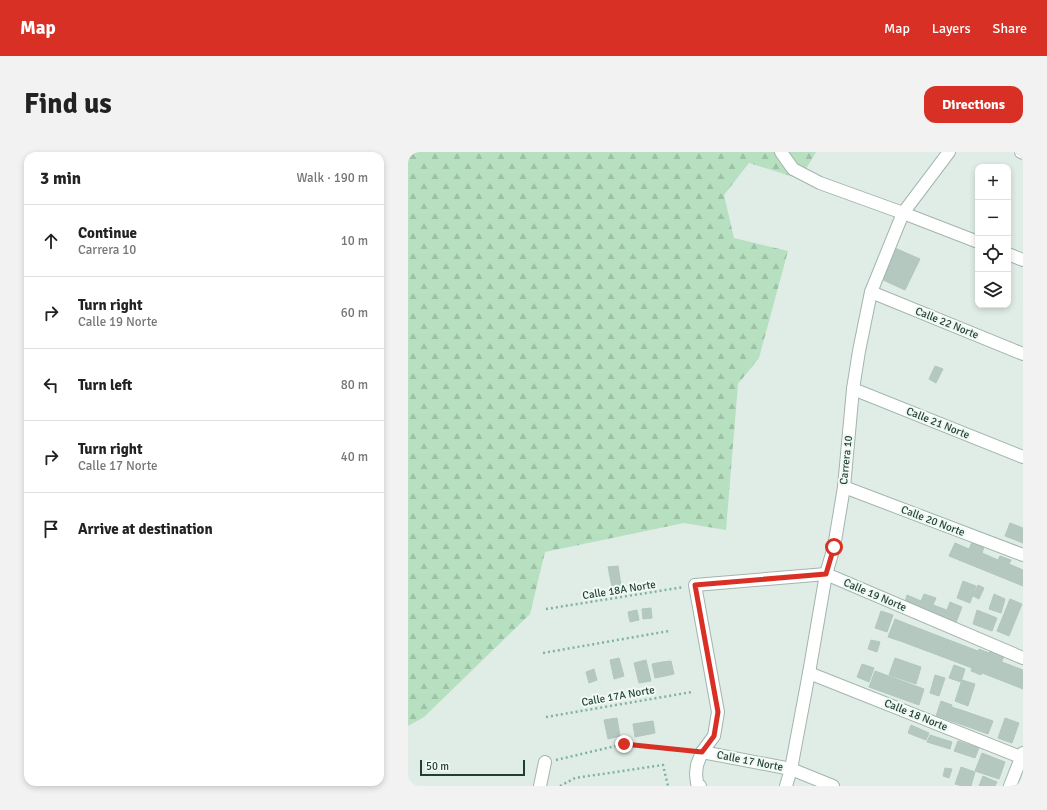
<!DOCTYPE html>
<html lang="en">
<head>
<meta charset="utf-8">
<style>
  :root { --surface:#fff; --page:#f2f2f2; --text:#222; --muted:#767676; --line:#e0e0e0; --accent:#d93025 }
  body { margin:0; font-family:Signika,sans-serif; background:var(--page); color:var(--text) }
  .controls { position:absolute; right:12px; top:12px; display:grid; overflow:hidden; border-radius:8px; box-shadow:0 2px 6px #0003 }
  .controls button { width:36px; height:36px; display:grid; place-items:center; padding:0; border:0; border-bottom:1px solid var(--line); background:var(--surface); color:var(--text); font:20px sans-serif }
  .scale { position:absolute; left:12px; bottom:10px; width:105px; box-sizing:border-box; padding-left:4px; border:2px solid #1f3f35; border-top:0; font-size:11px; line-height:14px; white-space:nowrap; color:#1f3f35; -webkit-text-stroke:3px #f1f9f4; paint-order:stroke }
  .stop { position:absolute; width:12px; height:12px; margin:-9px; border:3px solid #d93025; border-radius:50%; background:#fff }
  .stop.end { background:#d93025; border-color:#fff; box-shadow:0 1px 4px #0008 }
  .list { margin:0; padding:0; list-style:none }
  h2 { display:flex; justify-content:space-between; align-items:center; height:52px; margin:0; padding:0 16px; font-size:17px }
  h2 small { font-size:13px; font-weight:400; color:var(--muted) }
  .list li { display:grid; grid-template-columns:26px 1fr auto; gap:12px; align-items:center; box-sizing:border-box; height:72px; padding:0 16px; border-top:1px solid var(--line) }
  .list b { display:block; font-size:15px; white-space:nowrap }
  .list p { margin:0; font-size:13px; white-space:nowrap; color:var(--muted) }
  .list em { font-size:13px; font-style:normal; color:var(--muted) }
  .icon { flex:none; width:22px; height:22px; fill:none; stroke:currentColor; stroke-width:2; stroke-linecap:round; stroke-linejoin:round }
  .map { position:relative; flex:none; width:615px; height:634px; overflow:hidden; border-radius:12px }
  header { display:flex; align-items:center; gap:24px; box-sizing:border-box; height:56px; padding:0 20px; background:var(--accent); color:#fff }
  header strong { font-size:19px }
  nav { display:flex; gap:22px; margin-inline-start:auto; font-size:14px }
  .intro { display:flex; align-items:center; justify-content:space-between; box-sizing:border-box; height:96px; padding:0 24px }
  h1 { margin:0; font-size:28px }
  .button { padding:10px 18px; border-radius:12px; background:var(--accent); color:#fff; font-size:14px; font-weight:700 }
  main { display:flex; gap:24px; padding:0 24px }
  aside { flex:1; background:var(--surface); border-radius:12px; box-shadow:0 2px 6px #0003 }
  .map>svg:first-child { display:block }
  .forest { fill:url(#forest-firs) }
  .building { fill:#b5c8bf; stroke:#b2c7bd }
  .lines { fill:none; stroke-linecap:round; stroke-linejoin:round }
  .minor-casing { stroke:#a2b5ad; stroke-width:14 }
  .path { stroke:#7db4a0; stroke-width:2.5; stroke-dasharray:2 3; stroke-linecap:butt }
  .minor { stroke:#fff; stroke-width:12 }
  .route { stroke:#d93025; stroke-width:5 }
  .labels { text-anchor:middle; dominant-baseline:central; stroke-width:4; stroke-linejoin:round; paint-order:stroke }
  .street-label { font-size:11px; fill:#1f3f35; stroke:#f1f9f4 }
</style>
</head>
<body>
<header>
<strong>Map</strong>
<nav><a>Map</a><a>Layers</a><a>Share</a></nav>
</header>
<div class="intro"><h1>Find us</h1><a class="button">Directions</a></div>
<main>
<aside>
<h2>3 min<small>Walk · 190 m</small></h2>
<ul class="list">
<li><svg class="icon" aria-label="ahead" viewBox="0 0 24 24"><path d="M12 20V5M6 11l6-6 6 6"/></svg><div><b>Continue</b><p>Carrera 10</p></div><em>10 m</em></li>
<li><svg class="icon" aria-label="right" viewBox="0 0 24 24"><path d="M7 20v-9h11M14 6l5 5-5 5"/></svg><div><b>Turn right</b><p>Calle 19 Norte</p></div><em>60 m</em></li>
<li><svg class="icon" aria-label="left" viewBox="0 0 24 24"><path d="M17 20v-9H6M10 6l-5 5 5 5"/></svg><div><b>Turn left</b></div><em>80 m</em></li>
<li><svg class="icon" aria-label="right" viewBox="0 0 24 24"><path d="M7 20v-9h11M14 6l5 5-5 5"/></svg><div><b>Turn right</b><p>Calle 17 Norte</p></div><em>40 m</em></li>
<li><svg class="icon" aria-label="arrive" viewBox="0 0 24 24"><path d="M6 21V4h12l-3 4 3 4H6"/></svg><div><b>Arrive at destination</b></div></li>
</ul>
</aside>
<div class="map">
<svg width="615" height="634" viewBox="0 0 615 634">
  <defs>
    <pattern id="forest-firs" width="22" height="20" patternUnits="userSpaceOnUse"><rect width="22" height="20" fill="#b6e0c0"/><path d="M5 1l3.5 6h-7zM16 11l3.5 6h-7z" fill="#9cc1a6"/></pattern>
  </defs>
  <rect width="100%" height="100%" fill="#e0ede6"/>
  <path class="forest" d="M 0,0 L 408,0 L 392,27 L 341,11 L 316,43 L 326,86 L 380,99 L 351,206 L 330,232 L 318,378 L 276,371 L 137,400 L 122,462 L 16,565 L 0,574 Z"/>
  <g class="building">
    <path d="M 487,96 L 512,107 L 497,138 L 473,127 Z"/>
    <path d="M 527,214 L 535,217 L 528,231 L 521,227 Z"/>
    <path d="M 602,371 L 615,376 L 615,391 L 597,384 Z"/>
    <path d="M 564,390 L 576,395 L 574,401 L 590,408 L 592,404 L 603,408 L 601,412 L 615,418 L 615,434 L 541,404 L 547,391 L 561,397 Z"/>
    <path d="M 210,414 L 214,439 L 205,440 L 200,415 Z"/>
    <path d="M 555,429 L 568,434 L 562,451 L 549,446 Z"/>
    <path d="M 570,433 L 576,436 L 571,447 L 565,444 Z"/>
    <path d="M 516,442 L 528,446 L 525,453 L 539,458 L 542,450 L 554,455 L 547,473 L 496,454 L 499,443 L 513,449 Z"/>
    <path d="M 586,442 L 597,447 L 593,461 L 581,457 Z"/>
    <path d="M 602,447 L 614,452 L 601,484 L 589,479 Z"/>
    <path d="M 243,456 L 244,466 L 235,467 L 234,457 Z"/>
    <path d="M 229,458 L 231,468 L 222,470 L 220,460 Z"/>
    <path d="M 569,458 L 589,466 L 584,479 L 565,472 Z"/>
    <path d="M 473,459 L 485,463 L 479,480 L 467,476 Z"/>
    <path d="M 487,467 L 502,473 L 495,490 L 480,485 Z"/>
    <path d="M 502,473 L 541,488 L 535,505 L 495,490 Z"/>
    <path d="M 463,488 L 472,490 L 469,500 L 460,497 Z"/>
    <path d="M 541,488 L 570,499 L 564,516 L 535,505 Z"/>
    <path d="M 571,497 L 581,501 L 573,523 L 563,519 Z"/>
    <path d="M 582,499 L 596,504 L 587,526 L 574,521 Z"/>
    <path d="M 211,506 L 216,524 L 206,527 L 202,508 Z"/>
    <path d="M 487,506 L 513,515 L 508,532 L 481,523 Z"/>
    <path d="M 238,508 L 243,529 L 231,531 L 226,511 Z"/>
    <path d="M 263,509 L 266,522 L 257,524 L 254,510 Z"/>
    <path d="M 254,510 L 257,524 L 247,526 L 244,512 Z"/>
    <path d="M 594,510 L 615,518 L 615,537 L 587,526 Z"/>
    <path d="M 454,512 L 466,516 L 461,530 L 449,525 Z"/>
    <path d="M 546,513 L 557,517 L 553,530 L 541,526 Z"/>
    <path d="M 186,517 L 189,528 L 181,531 L 178,520 Z"/>
    <path d="M 467,519 L 516,537 L 511,553 L 461,535 Z"/>
    <path d="M 527,523 L 537,526 L 531,544 L 522,541 Z"/>
    <path d="M 554,528 L 567,532 L 560,554 L 547,549 Z"/>
    <path d="M 533,549 L 544,553 L 540,568 L 528,564 Z"/>
    <path d="M 544,555 L 559,560 L 555,573 L 540,568 Z"/>
    <path d="M 559,560 L 585,569 L 580,582 L 555,573 Z"/>
    <path d="M 209,566 L 212,584 L 200,587 L 196,568 Z"/>
    <path d="M 597,566 L 611,571 L 604,591 L 590,586 Z"/>
    <path d="M 245,569 L 247,581 L 227,585 L 225,572 Z"/>
    <path d="M 503,573 L 521,581 L 518,588 L 500,581 Z"/>
    <path d="M 522,583 L 544,590 L 542,597 L 519,590 Z"/>
    <path d="M 550,589 L 571,596 L 567,606 L 546,599 Z"/>
    <path d="M 574,601 L 597,610 L 591,627 L 567,619 Z"/>
    <path d="M 553,615 L 567,620 L 563,634 L 554,634 L 547,632 Z"/>
    <path d="M 537,616 L 544,617 L 541,626 L 535,624 Z"/>
    <path d="M 575,624 L 589,630 L 587,634 L 571,634 Z"/>
  </g>
  <g class="lines">
    <g class="minor-casing">
      <g id="minor">
        <path d="M 373,0 L 385,17 L 412,31 L 495,61 L 570,90"/>
        <path d="M 613,0 L 615,1"/>
        <path d="M 600,102 L 615,108"/>
        <path d="M 463,140 L 615,202"/>
        <path d="M 445,237 L 615,305"/>
        <path d="M 436,335 L 615,403"/>
        <path d="M 401,521 L 615,606"/>
        <path d="M 294,600 L 383,617 L 425,634"/>
        <path d="M 132,634 L 137,610"/>
        <path d="M 292,634 L 289,631 L 288,622 L 289,613 L 294,600 L 306,584 L 310,560 L 287,433 L 418,422 L 615,506"/>
        <path d="M 378,634 L 383,617 L 401,521 L 418,422 L 426,395 L 436,335 L 445,237 L 451,199 L 463,140 L 495,61 L 541,0"/>
        <path d="M 602,634 L 615,601"/>
      </g>
    </g>
    <g class="path">
      <path d="M 138,457 L 276,435"/>
      <path d="M 135,501 L 261,479"/>
      <path d="M 138,565 L 284,540"/>
      <path d="M 148,608 L 216,592 L 283,599"/>
      <path d="M 152,634 L 167,626 L 255,613 L 260,634"/>
    </g>
    <use href="#minor" class="minor"/>
  </g>
  <g class="lines">
    <path class="route" d="M 216,592 L 294,600 L 306,584 L 310,560 L 287,433 L 418,422 L 426,395"/>
  </g>
  <g class="labels">
    <g class="street-label">
      <text transform="translate(539 171) rotate(22)">Calle 22 Norte</text>
      <text transform="translate(530 271) rotate(22)">Calle 21 Norte</text>
      <text transform="translate(438 308) rotate(-84)">Carrera 10</text>
      <text transform="translate(525 369) rotate(21)">Calle 20 Norte</text>
      <text transform="translate(211 438) rotate(-9)">Calle 18A Norte</text>
      <text transform="translate(467 443) rotate(23)">Calle 19 Norte</text>
      <text transform="translate(210 544) rotate(-10)">Calle 17A Norte</text>
      <text transform="translate(508 563) rotate(22)">Calle 18 Norte</text>
      <text transform="translate(342 609) rotate(11)">Calle 17 Norte</text>
    </g>
  </g>
</svg>
<div class="controls">
<button>+</button>
<button>−</button>
<button><svg class="icon" aria-label="locate" viewBox="0 0 24 24"><circle cx="12" cy="12" r="6"/><path d="M12 2v4M12 18v4M2 12h4M18 12h4"/></svg></button>
<button><svg class="icon" aria-label="layers" viewBox="0 0 24 24"><path d="M12 4l9 5-9 5-9-5zM3 14l9 5 9-5"/></svg></button>
</div>
<div class="scale">50 m</div>
<div class="stop" style="left:426px;top:395px"></div>
<div class="stop end" style="left:216px;top:592px"></div>
</div>
</main>
</body>
</html>
